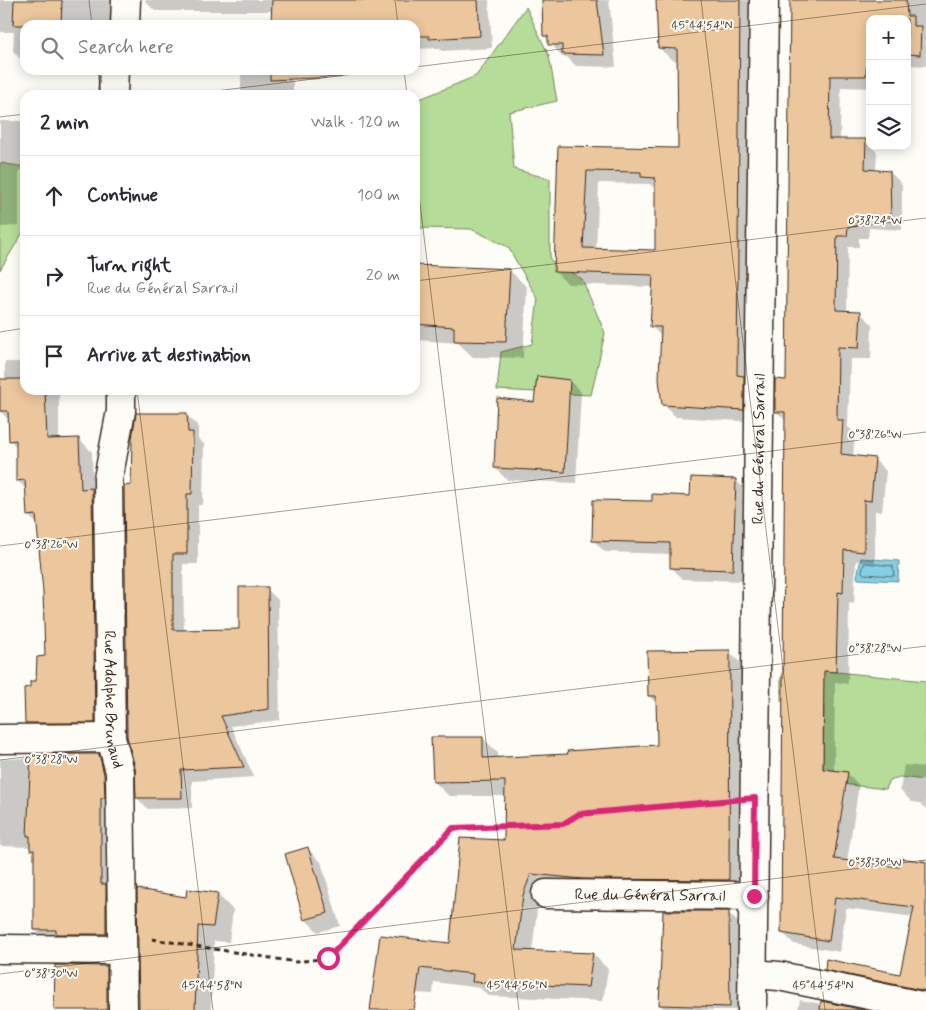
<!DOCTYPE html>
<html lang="en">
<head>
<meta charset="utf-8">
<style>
  :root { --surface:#fff; --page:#f7f7f7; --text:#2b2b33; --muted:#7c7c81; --line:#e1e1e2 }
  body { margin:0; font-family:Mynerve,sans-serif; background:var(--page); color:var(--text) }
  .controls { position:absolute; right:15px; top:15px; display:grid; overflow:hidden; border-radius:10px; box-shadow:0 2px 12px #0003 }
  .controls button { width:45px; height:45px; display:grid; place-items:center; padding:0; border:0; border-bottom:1px solid var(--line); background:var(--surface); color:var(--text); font:25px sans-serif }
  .stop { position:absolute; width:15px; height:15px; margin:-11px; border:4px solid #db2777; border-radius:50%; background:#fff }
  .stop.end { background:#db2777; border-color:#fff; box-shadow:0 1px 5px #0008 }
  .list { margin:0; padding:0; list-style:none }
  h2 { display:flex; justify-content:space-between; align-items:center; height:65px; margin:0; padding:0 20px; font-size:21px }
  h2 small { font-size:16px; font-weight:400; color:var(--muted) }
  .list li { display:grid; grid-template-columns:32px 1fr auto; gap:15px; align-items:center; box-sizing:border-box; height:80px; padding:0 20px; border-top:1px solid var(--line) }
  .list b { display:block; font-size:19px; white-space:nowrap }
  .list p { margin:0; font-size:16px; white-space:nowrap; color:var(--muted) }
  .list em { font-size:16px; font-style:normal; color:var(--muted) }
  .icon { flex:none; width:28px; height:28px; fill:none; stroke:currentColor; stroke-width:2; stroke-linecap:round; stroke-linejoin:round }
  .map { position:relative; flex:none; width:926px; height:1010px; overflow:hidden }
  .search { position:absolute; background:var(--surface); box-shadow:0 2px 12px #0003; left:20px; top:20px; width:400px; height:55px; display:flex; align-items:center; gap:12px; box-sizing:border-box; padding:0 18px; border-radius:15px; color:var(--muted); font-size:19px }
  .panel { position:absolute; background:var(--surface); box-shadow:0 2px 12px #0003; left:20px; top:90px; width:400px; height:305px; border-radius:15px }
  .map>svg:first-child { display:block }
  .green { fill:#b5dc98; stroke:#78835b }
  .water { fill:#84cfe4; stroke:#678d95 }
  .shadow { fill:#0003; fill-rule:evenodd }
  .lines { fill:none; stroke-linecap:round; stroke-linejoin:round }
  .shore { stroke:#586c6d; stroke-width:1 }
  .building { fill:#ecc69c; stroke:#3b2a1e; fill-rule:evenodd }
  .street-casing { stroke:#3b2a1e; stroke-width:31 }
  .path { stroke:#3b2a1e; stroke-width:3; stroke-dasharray:5 4; stroke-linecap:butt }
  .street { stroke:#fdfcf7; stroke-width:28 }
  .route { stroke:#db2777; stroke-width:6 }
  .ticks { fill:none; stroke:#3b2a1e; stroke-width:1; stroke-opacity:0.45 }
  .labels { text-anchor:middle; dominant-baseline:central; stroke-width:4; stroke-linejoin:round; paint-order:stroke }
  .street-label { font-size:16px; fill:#3b2a1e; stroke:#fdfcf7 }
  .ticks-label { font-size:12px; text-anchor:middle; fill:#3b2a1e; stroke:#fdfcf7; stroke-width:4; stroke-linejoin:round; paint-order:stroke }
</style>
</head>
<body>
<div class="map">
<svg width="926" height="1010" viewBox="0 0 926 1010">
  <rect width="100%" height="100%" fill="#fdfcf7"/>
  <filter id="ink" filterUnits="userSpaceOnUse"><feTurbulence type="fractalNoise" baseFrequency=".02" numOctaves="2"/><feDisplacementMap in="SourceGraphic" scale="10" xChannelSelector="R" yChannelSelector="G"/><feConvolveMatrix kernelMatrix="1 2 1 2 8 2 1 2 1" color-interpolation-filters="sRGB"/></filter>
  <g filter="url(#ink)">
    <g class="green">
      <path d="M 526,7 L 549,56 L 557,101 L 509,112 L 514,169 L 550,179 L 550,260 L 582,279 L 605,333 L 591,395 L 497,390 L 501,352 L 532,344 L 538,299 L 508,247 L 471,229 L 418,228 L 420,99 L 476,76 Z"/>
      <path d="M 0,163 L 25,167 L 25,229 L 0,270 Z"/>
      <path d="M 797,668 L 926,681 L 926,780 L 899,777 L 890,780 L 886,789 L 823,782 L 824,703 L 781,701 L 781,677 L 797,678 Z"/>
    </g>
    <path class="water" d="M 861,558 L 899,561 L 898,581 L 858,579 L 857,577 Z"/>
    <g class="shadow">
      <path d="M 0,0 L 129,0 L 115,25 L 25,25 L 25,64 L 13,51 L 14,32 L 0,32 Z"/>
      <path d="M 144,0 L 298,0 L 298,11 L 155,11 Z"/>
      <path d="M 331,0 L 489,0 L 492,48 L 442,51 L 439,48 L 415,49 L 415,25 L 331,25 Z"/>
      <path d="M 544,0 L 609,0 L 616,67 L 576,66 L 567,57 L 562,57 L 544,35 Z"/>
      <path d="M 658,0 L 752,0 L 756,422 L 676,417 L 663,404 L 662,337 L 651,326 L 654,287 L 568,284 L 555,272 L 559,148 L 680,150 L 678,61 L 672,60 L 659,48 ZM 599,183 L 650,184 L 655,189 L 656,251 L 596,250 Z"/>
      <path d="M 791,0 L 926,0 L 926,66 L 907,65 L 907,19 L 870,19 L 870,88 L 841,87 L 840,140 L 865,141 L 877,152 L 876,171 L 890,172 L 902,184 L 902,230 L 869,228 L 868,238 L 859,238 L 859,247 L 848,247 L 847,312 L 860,313 L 872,324 L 871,359 L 850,359 L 848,427 L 855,433 L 853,457 L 874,459 L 886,471 L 882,512 L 875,511 L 875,563 L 856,561 L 854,604 L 849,603 L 848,684 L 835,682 L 834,772 L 847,773 L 859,785 L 847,862 L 900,868 L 920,863 L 921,859 L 926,859 L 926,997 L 838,981 L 826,969 L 901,976 L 914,917 L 846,908 L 840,952 L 794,944 L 782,932 L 786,421 L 776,411 L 787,381 Z"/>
      <path d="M 282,71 L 293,82 L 293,95 L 241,95 L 241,75 Z"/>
      <path d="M 0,121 L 25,121 L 25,170 L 19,170 L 19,226 L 0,227 Z"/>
      <path d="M 415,266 L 509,270 L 527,287 L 523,358 L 473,357 L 458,343 L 415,340 Z"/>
      <path d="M 5,362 L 25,362 L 25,390 L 103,390 L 59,391 L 59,440 L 79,439 L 92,452 L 93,490 L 105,502 L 107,735 L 39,735 L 26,723 L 31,688 L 38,682 L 47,658 L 44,592 L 38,525 L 28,515 L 27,490 L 18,481 L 17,448 L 10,440 L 9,420 L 0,411 L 0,380 L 5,380 Z"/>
      <path d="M 569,380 L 581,392 L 576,483 L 507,480 L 495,468 L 535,403 Z"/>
      <path d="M 186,414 L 198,426 L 198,439 L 204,444 L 203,505 L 198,505 L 198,564 L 183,564 L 184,631 L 241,630 L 267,589 L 278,600 L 280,720 L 231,726 L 254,777 L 192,781 L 192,808 L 148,809 L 137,798 L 132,486 Z"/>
      <path d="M 736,480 L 747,492 L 744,581 L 683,579 L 671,567 L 671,554 L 605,552 L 593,540 L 653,502 L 691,497 Z"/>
      <path d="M 729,652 L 744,666 L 743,895 L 546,888 L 537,910 L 532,952 L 593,954 L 608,969 L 603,1001 L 489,996 L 480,988 L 434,982 L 433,994 L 390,992 L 375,977 L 451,944 L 505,841 L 506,796 L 449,796 L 434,782 L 483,738 L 498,753 L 498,759 L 569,756 L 658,746 L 658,705 L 649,696 Z"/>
      <path d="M 98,755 L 111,768 L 118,946 L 48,942 L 35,930 L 35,853 L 32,847 L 0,846 L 0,759 L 26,758 L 26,756 Z"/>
      <path d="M 904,765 L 926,767 L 926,809 L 920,803 L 912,802 L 900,790 Z"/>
      <path d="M 308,849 L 321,862 L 340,926 L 318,932 L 305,919 Z"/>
      <path d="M 217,894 L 233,910 L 229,942 L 214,941 L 211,1010 L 140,1010 L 187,898 Z"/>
      <path d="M 728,913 L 744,928 L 745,1010 L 666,1010 L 660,1005 Z"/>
      <path d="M 106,967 L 122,983 L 123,1010 L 55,1010 Z"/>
      <path d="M 800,1000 L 822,1004 L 858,1010 L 798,1010 Z"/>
    </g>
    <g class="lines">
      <path class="shore" d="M 865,563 L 893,566 L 894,576 L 864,574 L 862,572 Z"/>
    </g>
    <g class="building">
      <path d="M 14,0 L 62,0 L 61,25 L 13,25 Z"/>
      <path d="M 272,0 L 478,0 L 480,36 L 429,39 L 429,36 L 415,36 L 415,25 L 271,25 Z"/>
      <path d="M 542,0 L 597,0 L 604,55 L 562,54 L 562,45 L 548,45 L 548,36 L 543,36 Z"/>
      <path d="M 656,0 L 740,0 L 737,375 L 744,376 L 744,410 L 662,405 L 659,379 L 661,327 L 650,327 L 653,275 L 554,272 L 558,146 L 678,148 L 677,49 L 658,48 ZM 587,171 L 641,172 L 641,177 L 655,178 L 655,250 L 583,248 Z"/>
      <path d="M 790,0 L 906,0 L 907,16 L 913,16 L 913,26 L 921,26 L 920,55 L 907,54 L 907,19 L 870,19 L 870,52 L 867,52 L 866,76 L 830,76 L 829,139 L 866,139 L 865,169 L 890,171 L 891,219 L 858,217 L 857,226 L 848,227 L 847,236 L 837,236 L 836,310 L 861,311 L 859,348 L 838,347 L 837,420 L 843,420 L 841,454 L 875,458 L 871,501 L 864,500 L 864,552 L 844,550 L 843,593 L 838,592 L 836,672 L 824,671 L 823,769 L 848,772 L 834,859 L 899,867 L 900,858 L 926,862 L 926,991 L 825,970 L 826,959 L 900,974 L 914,907 L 835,897 L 829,941 L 781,933 L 785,412 L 775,412 L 775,379 L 786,380 Z"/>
      <path d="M 270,70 L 341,70 L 341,77 L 270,80 Z"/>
      <path d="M 415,265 L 510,269 L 506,342 L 454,341 L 454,327 L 415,324 Z"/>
      <path d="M 537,376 L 570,380 L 565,472 L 494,468 L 497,398 L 534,402 Z"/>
      <path d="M 0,379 L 25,379 L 25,390 L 45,390 L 47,439 L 79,438 L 81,489 L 92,488 L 95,723 L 25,723 L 24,688 L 30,687 L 30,681 L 36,681 L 37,657 L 45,656 L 43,592 L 36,515 L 27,516 L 25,480 L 16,481 L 16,440 L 9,441 L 8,411 L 0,411 Z"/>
      <path d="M 136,413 L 187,413 L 188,432 L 193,432 L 192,494 L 187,494 L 187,554 L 173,554 L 173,630 L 239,629 L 239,587 L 268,587 L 269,709 L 221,716 L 244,767 L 181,770 L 182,798 L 136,798 L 135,768 L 127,736 L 124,486 L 131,485 L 132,439 Z"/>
      <path d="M 691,477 L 736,479 L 733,570 L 670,568 L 670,543 L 592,541 L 593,500 L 652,501 L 652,494 L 690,496 Z"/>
      <path d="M 730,650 L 729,880 L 583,879 L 531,874 L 523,895 L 516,950 L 593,953 L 588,987 L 472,982 L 473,974 L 420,968 L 414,1010 L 370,1010 L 380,935 L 450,943 L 460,838 L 504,840 L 505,781 L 433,782 L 431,737 L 483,737 L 483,758 L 568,754 L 567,751 L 657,745 L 656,696 L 648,696 L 647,651 Z"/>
      <path d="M 31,754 L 99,754 L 104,774 L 105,798 L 101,798 L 101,884 L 106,884 L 106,934 L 56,934 L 56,930 L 34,930 L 34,850 L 30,850 L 30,836 L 27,836 Z"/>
      <path d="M 308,847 L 328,913 L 304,920 L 285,854 Z"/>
      <path d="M 137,889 L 186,897 L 187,889 L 218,893 L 213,927 L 198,926 L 195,1010 L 139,1010 Z"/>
      <path d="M 663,911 L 729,911 L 730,1007 L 659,1005 Z"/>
      <path d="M 55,965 L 107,966 L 107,1010 L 54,1010 Z"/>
      <path d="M 821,1001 L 864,1010 L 820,1010 Z"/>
    </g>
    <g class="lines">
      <g class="street-casing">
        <g id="street">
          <path d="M 125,25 L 126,0"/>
          <path d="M 113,95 L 114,70"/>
          <path id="s1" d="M 121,390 L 121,411 L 108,479 L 111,738 L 120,772 L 123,1010"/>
          <path d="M 0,739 L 111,738"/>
          <path id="s2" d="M 546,894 L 754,896"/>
          <path d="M 0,949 L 122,950"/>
          <path d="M 753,974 L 779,976 L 926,1007"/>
          <path id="s3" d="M 752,1010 L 764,0"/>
        </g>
      </g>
      <path class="path" d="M 152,939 L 296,962 L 328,958 L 453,829 L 563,824 L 579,814 L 723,801"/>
      <use href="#street" class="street"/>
    </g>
  </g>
  <g class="lines" filter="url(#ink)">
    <path class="route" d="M 328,958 L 453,828 L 563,824 L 579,814 L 755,798 L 754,896"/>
  </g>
  <path class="ticks" d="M 89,0 L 92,25M 395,0 L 398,25M 701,0 L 825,1010M 415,67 L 926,4M 98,70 L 101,95M 404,70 L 407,95M 183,95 L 387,70M 0,117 L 25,114M 415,163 L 519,1010M 415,281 L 926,218M 0,332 L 25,328M 137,390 L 213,1010M 0,546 L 926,432M 0,760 L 926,646M 0,974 L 926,860"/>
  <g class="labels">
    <g class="street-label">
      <text stroke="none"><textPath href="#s3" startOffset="561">Rue du Général Sarrail</textPath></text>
      <text stroke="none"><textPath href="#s1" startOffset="311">Rue Adolphe Brunaud</textPath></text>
      <text stroke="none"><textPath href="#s2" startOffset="104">Rue du Général Sarrail</textPath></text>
    </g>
  </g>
  <g class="ticks-label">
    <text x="702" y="29">45°44'54"N</text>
    <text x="875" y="224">0°38'24"W</text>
    <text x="875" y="438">0°38'26"W</text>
    <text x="51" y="548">0°38'26"W</text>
    <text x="875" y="652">0°38'28"W</text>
    <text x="51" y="763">0°38'28"W</text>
    <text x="875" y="866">0°38'30"W</text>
    <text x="51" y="977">0°38'30"W</text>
    <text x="212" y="989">45°44'58"N</text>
    <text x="517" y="989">45°44'56"N</text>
    <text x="823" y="989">45°44'54"N</text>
  </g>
</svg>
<div class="controls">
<button>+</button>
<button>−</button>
<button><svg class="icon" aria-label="layers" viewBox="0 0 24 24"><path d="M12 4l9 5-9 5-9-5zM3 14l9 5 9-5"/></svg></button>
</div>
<div class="stop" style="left:328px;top:958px"></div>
<div class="stop end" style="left:754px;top:896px"></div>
<div class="search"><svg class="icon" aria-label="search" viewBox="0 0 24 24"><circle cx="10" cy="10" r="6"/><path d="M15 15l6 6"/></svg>Search here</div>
<section class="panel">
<h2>2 min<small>Walk · 120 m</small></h2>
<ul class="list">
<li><svg class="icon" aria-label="ahead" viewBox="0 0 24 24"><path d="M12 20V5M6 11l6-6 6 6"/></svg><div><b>Continue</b></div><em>100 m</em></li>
<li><svg class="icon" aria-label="right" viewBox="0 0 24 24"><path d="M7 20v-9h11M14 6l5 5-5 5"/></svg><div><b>Turn right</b><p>Rue du Général Sarrail</p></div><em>20 m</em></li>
<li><svg class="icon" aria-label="arrive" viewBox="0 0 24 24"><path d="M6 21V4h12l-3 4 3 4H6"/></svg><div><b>Arrive at destination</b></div></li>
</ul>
</section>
</div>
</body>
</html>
